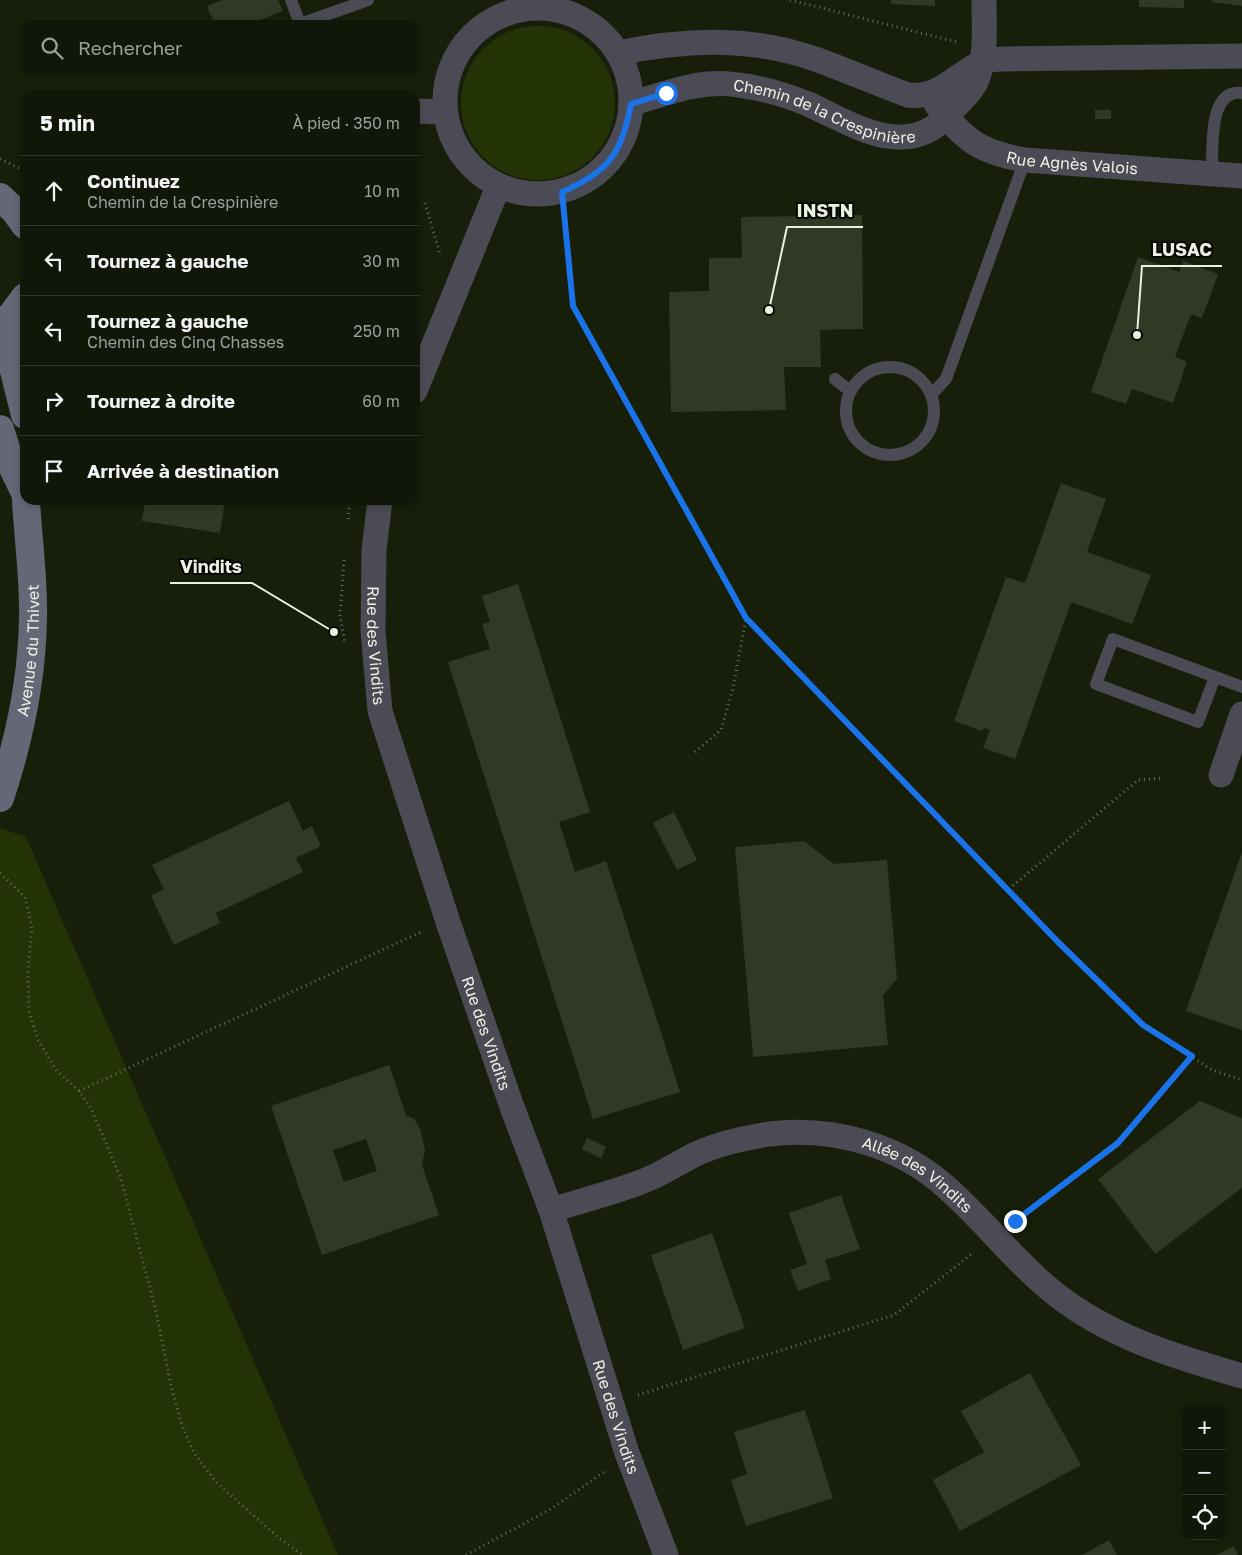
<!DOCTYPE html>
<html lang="fr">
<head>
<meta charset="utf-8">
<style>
  :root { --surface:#111708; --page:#1a2012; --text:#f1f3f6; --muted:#9c9f9c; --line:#303629 }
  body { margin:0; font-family:"Golos Text",sans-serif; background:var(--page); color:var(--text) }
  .controls { position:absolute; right:15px; bottom:15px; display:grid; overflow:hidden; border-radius:10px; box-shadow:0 2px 8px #0003 }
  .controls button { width:45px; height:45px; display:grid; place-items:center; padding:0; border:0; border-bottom:1px solid var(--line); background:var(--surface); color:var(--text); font:25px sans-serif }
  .stop { position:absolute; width:15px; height:15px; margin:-11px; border:4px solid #1a73e8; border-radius:50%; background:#fff }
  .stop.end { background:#1a73e8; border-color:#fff; box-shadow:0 1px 5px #0008 }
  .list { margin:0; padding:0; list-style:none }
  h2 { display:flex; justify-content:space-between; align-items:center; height:65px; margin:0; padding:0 20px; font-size:21px }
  h2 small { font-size:16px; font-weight:400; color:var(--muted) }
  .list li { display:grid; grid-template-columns:32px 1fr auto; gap:15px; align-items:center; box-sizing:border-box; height:70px; padding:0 20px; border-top:1px solid var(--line) }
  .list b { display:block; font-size:19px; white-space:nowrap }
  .list p { margin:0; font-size:16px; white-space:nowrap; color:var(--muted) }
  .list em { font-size:16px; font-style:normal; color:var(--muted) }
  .icon { flex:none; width:28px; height:28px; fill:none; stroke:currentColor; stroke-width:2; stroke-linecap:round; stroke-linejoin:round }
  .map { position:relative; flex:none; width:1242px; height:1555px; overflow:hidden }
  .search { position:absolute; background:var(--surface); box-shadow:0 2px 8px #0003; left:20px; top:20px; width:400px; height:55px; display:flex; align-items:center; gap:12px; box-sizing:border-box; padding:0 18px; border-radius:15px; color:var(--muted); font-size:19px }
  .panel { position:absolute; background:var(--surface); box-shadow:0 2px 8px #0003; left:20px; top:90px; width:400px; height:415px; border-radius:15px }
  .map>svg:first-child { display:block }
  .green { fill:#243306 }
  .building { fill:#303923; fill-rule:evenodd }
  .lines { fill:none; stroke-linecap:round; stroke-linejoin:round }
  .path { stroke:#666d5b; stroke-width:3; stroke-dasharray:1 4; stroke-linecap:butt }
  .service { stroke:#4b4b55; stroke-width:12 }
  .minor { stroke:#4b4b55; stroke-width:25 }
  .secondary { stroke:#656676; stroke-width:28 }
  .route { stroke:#1a73e8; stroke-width:6 }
  .labels { text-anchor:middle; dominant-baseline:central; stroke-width:4; stroke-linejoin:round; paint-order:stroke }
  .street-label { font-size:16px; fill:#eaf0e2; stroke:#050802 }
  .leader { fill:none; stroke:#eaf0e2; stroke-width:2 }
  .callout-dot { fill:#eaf0e2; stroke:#050802; stroke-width:2 }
  .callout-label { font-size:18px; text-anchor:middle; font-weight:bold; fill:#eaf0e2; stroke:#050802; stroke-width:4; stroke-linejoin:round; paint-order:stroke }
</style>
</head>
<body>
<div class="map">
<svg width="1242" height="1555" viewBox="0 0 1242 1555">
  <rect width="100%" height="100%" fill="#171f0b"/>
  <g class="green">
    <circle cx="538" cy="103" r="77"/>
    <path d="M 0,828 L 26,837 L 338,1555 L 0,1555 Z"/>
  </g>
  <g class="building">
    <path d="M 222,0 L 278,0 L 283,11 L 248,25 L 215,25 L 207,6 Z"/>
    <path d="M 891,0 L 935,0 L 935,6 L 891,4 Z"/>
    <path d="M 1139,0 L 1184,0 L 1184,8 L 1139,7 Z"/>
    <path d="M 1212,0 L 1242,0 L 1242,6 L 1212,2 Z"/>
    <rect x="1095" y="110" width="16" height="9"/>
    <path d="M 862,215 L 863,329 L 820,330 L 821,367 L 784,367 L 786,410 L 671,412 L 669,292 L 709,291 L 709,258 L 742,258 L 741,217 Z"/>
    <path d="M 1138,257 L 1179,272 L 1183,261 L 1218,274 L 1202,318 L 1191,314 L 1175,357 L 1187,362 L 1173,403 L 1132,389 L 1126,404 L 1091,392 Z"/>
    <path d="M 1061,483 L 1106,499 L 1087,552 L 1151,575 L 1132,624 L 1071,602 L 1015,759 L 983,748 L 990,730 L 984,728 L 982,731 L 954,721 L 1006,577 L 1025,583 Z"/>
    <path d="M 145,500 L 225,500 L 220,533 L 142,521 Z"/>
    <path d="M 518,584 L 590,812 L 559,822 L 575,872 L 606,861 L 680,1092 L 593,1119 L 448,662 L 490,649 L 482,624 L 490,622 L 482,596 Z"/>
    <path d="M 289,801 L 303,831 L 312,826 L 321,846 L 296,858 L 303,872 L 216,913 L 220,923 L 174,945 L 151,896 L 164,889 L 152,865 Z"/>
    <path d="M 674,812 L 697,860 L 677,870 L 653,823 Z"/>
    <path d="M 804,841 L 834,864 L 887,860 L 897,979 L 883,995 L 888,1045 L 753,1057 L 735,847 Z"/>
    <path d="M 1242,852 L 1242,1030 L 1186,1011 Z"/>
    <path d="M 389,1065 L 406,1115 L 414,1119 L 420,1128 L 425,1150 L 422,1165 L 439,1215 L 322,1255 L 271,1106 ZM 366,1139 L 377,1171 L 344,1182 L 333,1150 Z"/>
    <path d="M 1200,1101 L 1242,1118 L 1242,1188 L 1155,1254 L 1098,1179 Z"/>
    <path d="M 587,1138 L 606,1147 L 601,1158 L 582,1149 Z"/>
    <path d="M 841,1195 L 860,1249 L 825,1260 L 831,1279 L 798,1291 L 790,1270 L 807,1264 L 789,1213 Z"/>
    <path d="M 712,1233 L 745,1328 L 683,1350 L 651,1255 Z"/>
    <path d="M 1030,1373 L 1081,1465 L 960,1531 L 933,1480 L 984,1452 L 961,1411 Z"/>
    <path d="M 805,1410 L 833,1498 L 746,1526 L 731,1480 L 747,1474 L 734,1432 Z"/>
    <path d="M 1109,1540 L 1117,1555 L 1082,1555 Z"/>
    <path d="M 1234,1546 L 1238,1555 L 1216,1555 Z"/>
  </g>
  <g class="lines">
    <g class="path">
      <path d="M 790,0 L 957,42"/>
      <path d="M 0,159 L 25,171"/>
      <path d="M 562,192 L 573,306 L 746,617 L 1058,942 L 1143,1025 L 1212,1070 L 1242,1080"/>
      <path d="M 425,203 L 440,254"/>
      <path d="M 348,519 L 350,500"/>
      <path d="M 344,560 L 340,616 L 345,643"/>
      <path d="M 695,752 L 721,730 L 733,688 L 746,618"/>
      <path d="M 0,873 L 25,897 L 32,928 L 28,969 L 29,1011 L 38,1040 L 56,1070 L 79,1091 L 91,1108 L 121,1179 L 155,1307 L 172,1390 L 182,1425 L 194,1453 L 217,1483 L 279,1538 L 303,1555"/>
      <path d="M 1009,889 L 1138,780 L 1164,778"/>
      <path d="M 79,1091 L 423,931"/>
      <path d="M 1016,1220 L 1118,1143 L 1192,1056"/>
      <path d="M 638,1395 L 894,1315 L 974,1252"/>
      <path d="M 466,1555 L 551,1509 L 604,1472"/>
    </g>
    <g class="service">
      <path d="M 291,0 L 300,24 L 368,0"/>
      <path d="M 514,0 L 516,10"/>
      <path d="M 1212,174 C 1213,152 1207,88 1242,93"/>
      <circle cx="890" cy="411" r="44"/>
      <path d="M 835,379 L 850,391"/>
      <path d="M 931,395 L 946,379 L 1025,160"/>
      <path d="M 1215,677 L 1198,722 L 1096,684 L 1113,639 L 1242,687"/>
    </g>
    <g class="minor">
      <circle cx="538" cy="101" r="93"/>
      <path d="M 618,53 C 685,39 752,36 818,60 C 848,71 878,84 908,95 C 940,99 956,74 982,62 C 988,59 995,60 1002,59 L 1242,56"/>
      <path id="s1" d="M 631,104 C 666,93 701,79 738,85 C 762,88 786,95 808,104 C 855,125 908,163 952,111 C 959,102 971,93 976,82 C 987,57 984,27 984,0"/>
      <path id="s2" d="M 936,104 C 964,140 979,152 1025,160 L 1242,176"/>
      <path d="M 415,111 L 444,112"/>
      <path d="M 415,391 L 498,187"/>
      <path id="s3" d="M 380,500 L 374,550 L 373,631 L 380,711 L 448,922 L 512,1107 L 551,1210 L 627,1453 L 666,1555"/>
      <path d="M 1221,775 L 1242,714"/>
      <path id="s4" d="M 551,1210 C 581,1201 612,1193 641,1182 C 659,1176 676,1164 694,1155 C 716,1144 744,1138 769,1134 C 832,1126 900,1145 947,1188 C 989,1225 1021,1270 1066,1302 C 1119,1340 1180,1358 1242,1376"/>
    </g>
    <g class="secondary">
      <path d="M 0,197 L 15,211 L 25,225"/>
      <path d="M 11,316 L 12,363 L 25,415"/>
      <path d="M 0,324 L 11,316 L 25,297"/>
      <path d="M 0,429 L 11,464 L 25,493"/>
      <path id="s5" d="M 0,798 C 19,741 32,678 33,618 C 34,579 28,539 26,500"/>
    </g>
  </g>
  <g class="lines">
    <path class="route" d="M 666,93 L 631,104 C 622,154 608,172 562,192 L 573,306 L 746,618 L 1058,942 L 1143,1025 L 1192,1056 L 1118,1143 L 1015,1221"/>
  </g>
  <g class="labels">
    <g class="street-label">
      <text stroke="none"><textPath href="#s1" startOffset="201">Chemin de la Crespinière</textPath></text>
      <text stroke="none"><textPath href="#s2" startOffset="156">Rue Agnès Valois</textPath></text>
      <text stroke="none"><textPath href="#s3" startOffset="146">Rue des Vindits</textPath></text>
      <text stroke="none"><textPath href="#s5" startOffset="151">Avenue du Thivet</textPath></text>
      <text stroke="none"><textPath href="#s3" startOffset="551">Rue des Vindits</textPath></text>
      <text stroke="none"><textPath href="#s4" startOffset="391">Allée des Vindits</textPath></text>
      <text stroke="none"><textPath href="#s3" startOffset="956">Rue des Vindits</textPath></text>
    </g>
  </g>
  <path class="leader" d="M769 310L787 227H863M1137 335L1142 266H1222M334 632L252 583H170"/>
  <g class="callout-dot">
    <circle cx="769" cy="310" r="5"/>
    <circle cx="1137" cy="335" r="5"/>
    <circle cx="334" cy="632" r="5"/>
  </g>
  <g class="callout-label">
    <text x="825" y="217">INSTN</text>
    <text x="1182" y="256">LUSAC</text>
    <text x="211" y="573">Vindits</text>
  </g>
</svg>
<div class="controls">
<button>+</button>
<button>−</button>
<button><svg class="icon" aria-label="locate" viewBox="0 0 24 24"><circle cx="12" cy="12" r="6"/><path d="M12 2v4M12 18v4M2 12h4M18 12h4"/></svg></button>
</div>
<div class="stop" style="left:666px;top:93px"></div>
<div class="stop end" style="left:1015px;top:1221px"></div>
<div class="search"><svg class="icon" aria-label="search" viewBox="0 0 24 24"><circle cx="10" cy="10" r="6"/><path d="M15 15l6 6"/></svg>Rechercher</div>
<section class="panel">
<h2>5 min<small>À pied · 350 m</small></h2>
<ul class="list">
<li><svg class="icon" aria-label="ahead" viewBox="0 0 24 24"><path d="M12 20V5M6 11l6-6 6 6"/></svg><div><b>Continuez</b><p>Chemin de la Crespinière</p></div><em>10 m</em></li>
<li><svg class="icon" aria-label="left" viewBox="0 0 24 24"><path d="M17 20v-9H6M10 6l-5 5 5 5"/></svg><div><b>Tournez à gauche</b></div><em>30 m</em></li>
<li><svg class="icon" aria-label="left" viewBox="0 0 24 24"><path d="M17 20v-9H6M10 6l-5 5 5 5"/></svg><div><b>Tournez à gauche</b><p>Chemin des Cinq Chasses</p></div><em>250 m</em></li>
<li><svg class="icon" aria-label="right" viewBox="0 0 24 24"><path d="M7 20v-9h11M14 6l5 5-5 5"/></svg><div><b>Tournez à droite</b></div><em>60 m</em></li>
<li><svg class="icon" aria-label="arrive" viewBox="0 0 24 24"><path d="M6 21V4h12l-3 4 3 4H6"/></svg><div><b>Arrivée à destination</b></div></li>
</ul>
</section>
</div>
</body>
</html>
